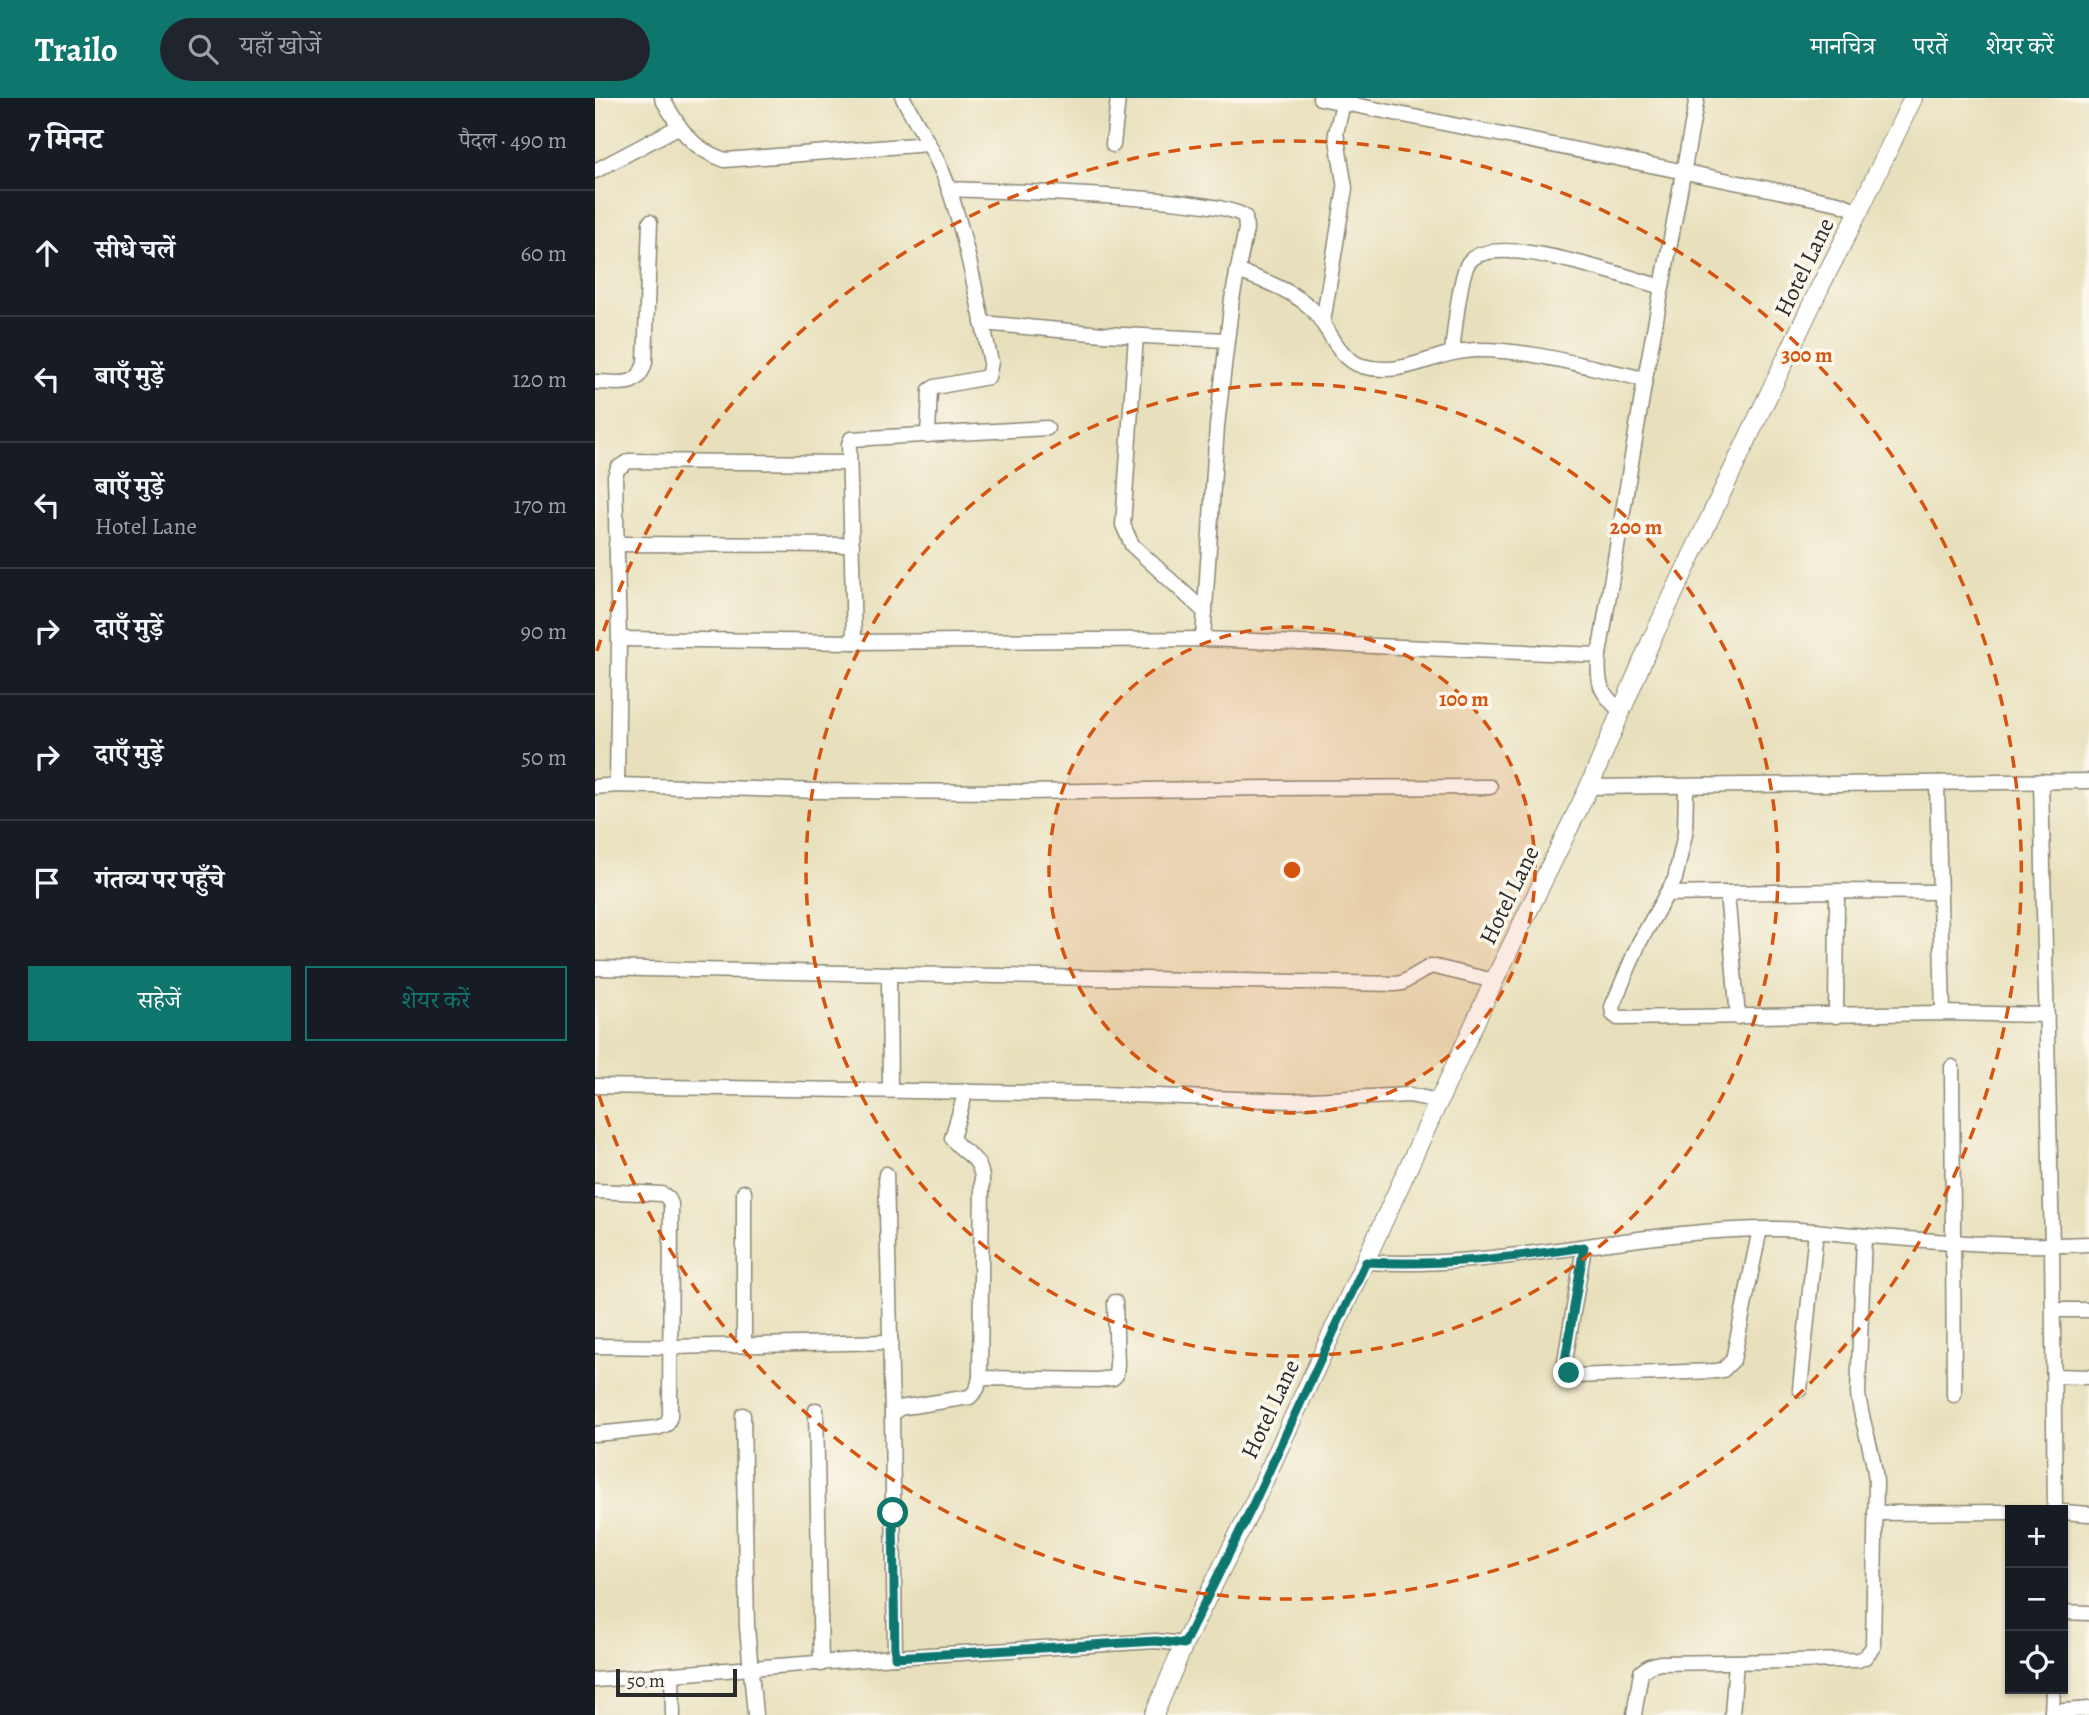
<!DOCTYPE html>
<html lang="hi">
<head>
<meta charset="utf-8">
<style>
  :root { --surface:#171b24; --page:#20242c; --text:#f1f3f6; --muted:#9ea1a6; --line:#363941; --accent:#0f766e }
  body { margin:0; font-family:Alegreya,"Noto Serif Devanagari",serif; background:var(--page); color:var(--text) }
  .controls { position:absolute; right:21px; bottom:21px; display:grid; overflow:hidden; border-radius:0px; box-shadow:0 2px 5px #0004 }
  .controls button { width:63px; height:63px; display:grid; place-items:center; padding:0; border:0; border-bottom:2px solid var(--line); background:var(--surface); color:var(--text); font:35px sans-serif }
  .scale { position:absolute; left:21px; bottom:18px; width:121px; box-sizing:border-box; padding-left:7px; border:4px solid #2b2b2b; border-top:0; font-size:19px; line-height:24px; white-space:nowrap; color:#2b2b2b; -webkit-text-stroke:5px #fbf7ec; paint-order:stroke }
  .stop { position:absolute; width:21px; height:21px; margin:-16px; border:5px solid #0f766e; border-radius:50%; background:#fff }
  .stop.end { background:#0f766e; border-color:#fff; box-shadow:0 2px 7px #0008 }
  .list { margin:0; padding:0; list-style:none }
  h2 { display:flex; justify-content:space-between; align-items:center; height:91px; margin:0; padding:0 28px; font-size:30px }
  h2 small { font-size:23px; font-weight:400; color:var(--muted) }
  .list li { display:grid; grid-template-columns:46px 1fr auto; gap:21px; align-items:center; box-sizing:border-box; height:126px; padding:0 28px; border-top:2px solid var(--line) }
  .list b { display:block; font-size:26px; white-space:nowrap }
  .list p { margin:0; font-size:23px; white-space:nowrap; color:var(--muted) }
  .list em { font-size:23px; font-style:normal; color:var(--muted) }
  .actions { display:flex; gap:14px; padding:21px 28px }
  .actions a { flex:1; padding:16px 0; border:2px solid var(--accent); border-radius:0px; text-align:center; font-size:24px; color:var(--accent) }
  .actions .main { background:var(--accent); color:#fff }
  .icon { flex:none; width:38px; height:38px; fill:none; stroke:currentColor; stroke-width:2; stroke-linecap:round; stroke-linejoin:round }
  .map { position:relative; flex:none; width:1494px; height:1617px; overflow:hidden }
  header { display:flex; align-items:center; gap:42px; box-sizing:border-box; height:98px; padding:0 35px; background:var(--accent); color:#fff }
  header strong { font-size:33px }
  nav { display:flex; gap:38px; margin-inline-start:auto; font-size:24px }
  .search { width:490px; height:63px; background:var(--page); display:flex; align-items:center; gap:18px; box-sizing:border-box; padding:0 24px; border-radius:38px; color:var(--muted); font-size:26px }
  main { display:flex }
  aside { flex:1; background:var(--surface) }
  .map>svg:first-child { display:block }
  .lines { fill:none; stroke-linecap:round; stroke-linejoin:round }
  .minor-casing { stroke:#8a8674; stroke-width:17 }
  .tertiary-casing { stroke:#8a8674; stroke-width:20 }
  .minor { stroke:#fff; stroke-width:14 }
  .tertiary { stroke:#fff; stroke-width:18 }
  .route { stroke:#0f766e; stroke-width:9 }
  .ring { fill:none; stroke:#d5540f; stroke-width:3.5; stroke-dasharray:12 9 }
  .labels { text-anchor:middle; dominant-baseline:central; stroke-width:7; stroke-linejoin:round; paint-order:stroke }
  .street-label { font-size:24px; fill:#2b2b2b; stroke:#fbf7ec }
  .centre { fill:#d5540f; stroke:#fbf7ec; stroke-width:3.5 }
  .ring-label { font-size:21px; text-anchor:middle; font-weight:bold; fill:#d5540f; stroke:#fbf7ec; stroke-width:7; stroke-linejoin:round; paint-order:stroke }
</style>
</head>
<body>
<header>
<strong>Trailo</strong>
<div class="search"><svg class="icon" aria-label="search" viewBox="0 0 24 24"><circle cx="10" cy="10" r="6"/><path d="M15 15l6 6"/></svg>यहाँ खोजें</div>
<nav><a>मानचित्र</a><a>परतें</a><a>शेयर करें</a></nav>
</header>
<main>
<aside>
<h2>7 मिनट<small>पैदल · 490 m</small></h2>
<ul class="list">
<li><svg class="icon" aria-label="ahead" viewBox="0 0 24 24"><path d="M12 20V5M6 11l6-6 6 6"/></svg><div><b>सीधे चलें</b></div><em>60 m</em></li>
<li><svg class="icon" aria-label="left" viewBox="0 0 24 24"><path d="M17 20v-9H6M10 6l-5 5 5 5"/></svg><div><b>बाएँ मुड़ें</b></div><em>120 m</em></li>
<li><svg class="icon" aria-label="left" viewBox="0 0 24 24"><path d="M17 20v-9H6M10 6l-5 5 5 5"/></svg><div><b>बाएँ मुड़ें</b><p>Hotel Lane</p></div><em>170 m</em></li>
<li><svg class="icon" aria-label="right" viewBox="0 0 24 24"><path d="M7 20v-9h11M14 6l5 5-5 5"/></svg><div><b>दाएँ मुड़ें</b></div><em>90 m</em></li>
<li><svg class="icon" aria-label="right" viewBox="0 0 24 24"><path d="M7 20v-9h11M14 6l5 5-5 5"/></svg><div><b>दाएँ मुड़ें</b></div><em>50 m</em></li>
<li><svg class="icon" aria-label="arrive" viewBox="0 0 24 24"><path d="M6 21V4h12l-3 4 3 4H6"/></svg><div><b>गंतव्य पर पहुँचे</b></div></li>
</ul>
<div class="actions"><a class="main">सहेजें</a><a>शेयर करें</a></div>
</aside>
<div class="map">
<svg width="1494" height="1617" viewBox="0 0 1494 1617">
  <rect width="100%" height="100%" fill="#fbf7ec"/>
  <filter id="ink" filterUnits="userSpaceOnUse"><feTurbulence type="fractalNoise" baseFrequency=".0143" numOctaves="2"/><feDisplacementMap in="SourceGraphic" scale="14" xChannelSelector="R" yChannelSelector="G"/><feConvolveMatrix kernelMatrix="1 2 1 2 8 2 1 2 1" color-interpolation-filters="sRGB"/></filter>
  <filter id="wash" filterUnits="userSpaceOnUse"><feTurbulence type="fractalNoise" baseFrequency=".00686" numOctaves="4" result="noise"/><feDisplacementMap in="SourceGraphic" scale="28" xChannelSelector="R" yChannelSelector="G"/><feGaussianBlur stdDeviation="1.57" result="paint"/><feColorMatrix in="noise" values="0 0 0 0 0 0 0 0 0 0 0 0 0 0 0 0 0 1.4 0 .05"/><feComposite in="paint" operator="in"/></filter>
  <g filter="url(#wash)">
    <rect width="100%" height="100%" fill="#e8e0bc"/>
  </g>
  <g filter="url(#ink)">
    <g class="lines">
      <g class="minor-casing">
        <g id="minor">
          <path d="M 67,0 C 84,30 96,51 130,62 L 333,46"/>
          <path d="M 308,0 C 324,30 343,59 354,91 C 373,147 383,207 396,264 L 393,279 L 340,289 L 335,292 L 333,337"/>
          <path d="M 725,0 L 1243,105 L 1264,113"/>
          <path d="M 518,47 L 523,0"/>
          <path d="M 0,73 L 83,29"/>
          <path d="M 354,91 C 396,93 629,98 650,119 L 651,131 L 637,201 L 622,328 L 608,541"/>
          <path d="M 642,173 C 668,182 693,191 714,208 C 733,225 741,260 767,268 C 810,280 839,253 881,252 C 937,251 995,270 1050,281"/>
          <path d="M 728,224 L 750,90 L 741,35 L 748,5"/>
          <path d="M 387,225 L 508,236 L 631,242"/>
          <path d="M 541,238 L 528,427 L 537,447 L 610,514"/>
          <path d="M 857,254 C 859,237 865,175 874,164 C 900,132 1031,179 1067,189"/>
          <path d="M 0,284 C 24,284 43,292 50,264 L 55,124"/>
          <path d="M 21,446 L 257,447"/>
          <path d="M 24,541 L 259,544 L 608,541 L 1004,557"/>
          <path d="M 259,544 L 254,346 L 256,341 L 452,330"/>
          <path d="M 1026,614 C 1005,594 1002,587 1004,557 L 1050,281 L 1102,0"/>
          <path d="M 1446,683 L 1457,1148 L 1460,1412"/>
          <path d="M 1342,686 L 1348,915"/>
          <path d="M 22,687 L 24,541 L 20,378 L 23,370 L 34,363 L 254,365"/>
          <path d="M 0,689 L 22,687 L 226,693 L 431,694 L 671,690 L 895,689"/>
          <path d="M 994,689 L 1494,683"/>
          <path d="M 1091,689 L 1090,736 L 1080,781 L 1044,845 L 1017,909 L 1018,916 L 1023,920 L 1348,915 L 1452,917"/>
          <path d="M 1132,795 L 1143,919"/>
          <path d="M 1071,796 L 1242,793 L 1344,794"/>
          <path d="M 0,870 L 800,886 L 807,885 L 836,868 L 899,883"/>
          <path d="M 294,877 L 295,992"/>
          <path d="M 1241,918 L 1242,793"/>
          <path d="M 1357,969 L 1359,1297"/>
          <path d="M 0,988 L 506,996 L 697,1003 L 814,997 L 844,1003"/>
          <path d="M 291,1076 L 297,1317"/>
          <path d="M 0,1093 L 67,1096 L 73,1100 L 76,1106 L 75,1318 L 72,1326 L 62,1330 L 0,1336"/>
          <path d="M 989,1149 L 970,1263 L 974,1275 L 979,1278 L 1121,1273 L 1128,1272 L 1138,1262 L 1165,1131"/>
          <path d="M 771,1164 C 910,1172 1044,1130 1182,1131 C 1209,1131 1235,1135 1261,1137 C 1339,1143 1416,1150 1494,1146"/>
          <path d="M 1458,1212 L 1494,1212"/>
          <path d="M 149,1247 L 149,1094"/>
          <path d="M 0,1248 L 75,1249 L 296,1244"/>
          <path d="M 1459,1278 L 1494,1279"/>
          <path d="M 385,1280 L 502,1282 L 518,1280 L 521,1277 L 522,1267 L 520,1204"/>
          <path d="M 1205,1291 L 1221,1133"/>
          <path d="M 221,1312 L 226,1566"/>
          <path d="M 148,1317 L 152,1529 L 160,1617"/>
          <path d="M 1468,1414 L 1494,1416"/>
          <path d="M 1280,1415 L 1415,1414"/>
          <path d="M 1468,1514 L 1494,1515"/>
          <path d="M 300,1559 L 297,1317 L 304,1310 L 375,1299 L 382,1291 L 385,1280 L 387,1079 C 383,1055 368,1057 357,1040 L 371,993"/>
          <path d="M 77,1576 L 78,1617"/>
          <path d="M 0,1582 L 300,1559 L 561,1543 L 589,1546"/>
          <path d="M 1457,1614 L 1494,1611"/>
          <path d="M 1039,1617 L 1046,1574 L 1054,1568 L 1065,1565 L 1263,1562 L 1270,1559 L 1278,1549 L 1281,1384 C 1279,1353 1266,1325 1263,1295 L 1269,1138"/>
          <path d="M 1137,1617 L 1141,1564"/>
          <path d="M 1457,1617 L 1458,1591"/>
        </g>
      </g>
      <g class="tertiary-casing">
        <path id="tertiary" d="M 559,1617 L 589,1546 L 657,1409 L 899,883 L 994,689 L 1056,543 L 1226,187 L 1264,113 L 1318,0"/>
      </g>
      <use href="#minor" class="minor"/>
      <use href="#tertiary" class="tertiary"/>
    </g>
  </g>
  <g class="lines" filter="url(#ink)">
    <path class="route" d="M 298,1415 L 300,1559 L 561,1543 L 589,1546 L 657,1409 L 771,1164 C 845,1168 916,1160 989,1149 L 970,1263 L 974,1275"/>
  </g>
  <circle cx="697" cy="772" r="243" fill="#d5540f" fill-opacity=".12"/>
  <g class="ring">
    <circle cx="697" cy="772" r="243"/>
    <circle cx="697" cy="772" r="486"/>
    <path d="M2 553A729 729 0 1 1 2 991"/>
  </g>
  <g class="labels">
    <g class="street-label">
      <text transform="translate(1209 169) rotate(-64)">Hotel Lane</text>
      <text transform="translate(914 797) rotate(-64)">Hotel Lane</text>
      <text transform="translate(675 1311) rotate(-65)">Hotel Lane</text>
    </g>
  </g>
  <circle cx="697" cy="772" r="10" class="centre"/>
  <g class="ring-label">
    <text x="1212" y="264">300 m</text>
    <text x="1041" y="436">200 m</text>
    <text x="869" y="608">100 m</text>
  </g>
</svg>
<div class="controls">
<button>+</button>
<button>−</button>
<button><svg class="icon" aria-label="locate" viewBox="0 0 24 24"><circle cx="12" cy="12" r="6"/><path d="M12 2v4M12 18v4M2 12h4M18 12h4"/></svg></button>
</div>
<div class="scale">50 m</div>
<div class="stop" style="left:298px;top:1415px"></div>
<div class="stop end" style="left:974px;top:1275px"></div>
</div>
</main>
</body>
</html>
